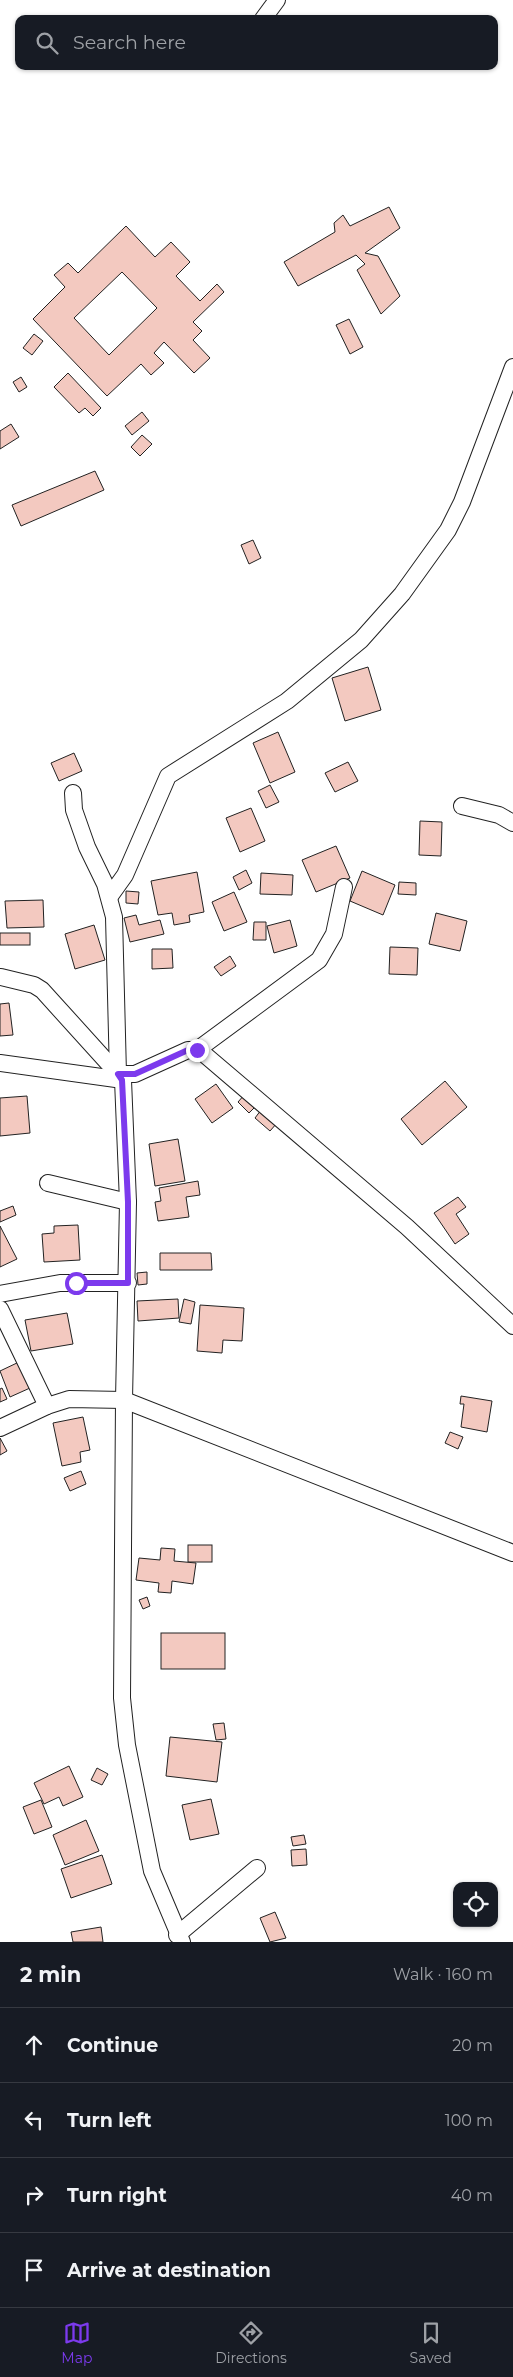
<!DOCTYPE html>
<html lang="en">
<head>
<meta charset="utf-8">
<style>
  :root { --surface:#171b24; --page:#242831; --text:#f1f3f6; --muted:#9ea1a6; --line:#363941; --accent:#7c3aed }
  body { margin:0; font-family:Montserrat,sans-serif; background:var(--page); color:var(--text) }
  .controls { position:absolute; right:15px; bottom:15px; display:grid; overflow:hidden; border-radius:10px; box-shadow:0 1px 4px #0004 }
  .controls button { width:45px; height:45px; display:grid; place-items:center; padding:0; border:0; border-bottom:1px solid var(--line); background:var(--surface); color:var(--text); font:25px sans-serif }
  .stop { position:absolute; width:15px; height:15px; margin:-11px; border:4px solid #7c3aed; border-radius:50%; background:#fff }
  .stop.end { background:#7c3aed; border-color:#fff; box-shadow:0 1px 5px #0008 }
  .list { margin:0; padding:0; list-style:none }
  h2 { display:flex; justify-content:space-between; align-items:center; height:65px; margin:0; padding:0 20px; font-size:21px }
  h2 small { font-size:16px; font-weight:400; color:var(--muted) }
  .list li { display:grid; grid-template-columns:32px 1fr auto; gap:15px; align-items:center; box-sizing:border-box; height:75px; padding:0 20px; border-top:1px solid var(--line) }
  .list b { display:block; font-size:19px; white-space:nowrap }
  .list em { font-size:16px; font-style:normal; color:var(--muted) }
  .icon { flex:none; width:28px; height:28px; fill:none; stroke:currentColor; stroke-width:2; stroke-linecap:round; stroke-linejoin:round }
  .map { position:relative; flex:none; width:513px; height:1942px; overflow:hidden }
  .search { position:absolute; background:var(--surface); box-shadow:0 1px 4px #0004; left:15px; right:15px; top:15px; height:55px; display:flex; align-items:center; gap:12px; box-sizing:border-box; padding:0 18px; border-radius:10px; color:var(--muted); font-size:19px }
  .sheet { height:365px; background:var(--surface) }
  nav { display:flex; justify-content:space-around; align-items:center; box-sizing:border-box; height:70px; border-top:1px solid var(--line); background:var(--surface); font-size:14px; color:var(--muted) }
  nav a { display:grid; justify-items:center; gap:2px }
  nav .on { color:var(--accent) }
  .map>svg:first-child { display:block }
  .building { fill:#f3c9c0; stroke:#222; fill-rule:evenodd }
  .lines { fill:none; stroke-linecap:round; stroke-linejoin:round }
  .minor-casing { stroke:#222; stroke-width:18 }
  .minor { stroke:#fff; stroke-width:16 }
  .route { stroke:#7c3aed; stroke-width:6 }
</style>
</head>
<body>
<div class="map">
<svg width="513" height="1942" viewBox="0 0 513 1942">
  <rect width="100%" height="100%" fill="#fff"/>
  <g class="building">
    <path d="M 389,207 L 400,228 L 365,253 L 378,256 L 400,296 L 381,314 L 357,270 L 365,264 L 356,255 L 298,286 L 284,262 L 335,232 L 334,223 L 343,215 L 350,226 Z"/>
    <path d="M 126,226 L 155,257 L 171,242 L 190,262 L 176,276 L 200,301 L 217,284 L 224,292 L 193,322 L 202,331 L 193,340 L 210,358 L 194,373 L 164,342 L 154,353 L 164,363 L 151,375 L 141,364 L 107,396 L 33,319 L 65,287 L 54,275 L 68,263 L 78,273 ZM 122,272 L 157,308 L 109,355 L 74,318 Z"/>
    <path d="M 349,319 L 363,347 L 350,354 L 336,325 Z"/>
    <path d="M 34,334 L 43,341 L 32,355 L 23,348 Z"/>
    <path d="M 68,373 L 101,408 L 93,416 L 85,408 L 79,413 L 54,387 Z"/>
    <path d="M 21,377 L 27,387 L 19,392 L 13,382 Z"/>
    <path d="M 142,412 L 149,421 L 132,435 L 125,426 Z"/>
    <path d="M 11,424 L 19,437 L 0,449 L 0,431 Z"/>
    <path d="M 142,435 L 152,444 L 140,456 L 131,447 Z"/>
    <path d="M 95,471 L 104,490 L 21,526 L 12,505 Z"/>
    <path d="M 253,540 L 261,558 L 249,564 L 241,545 Z"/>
    <path d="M 368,667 L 381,710 L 345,721 L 332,678 Z"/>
    <path d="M 278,732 L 295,772 L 270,783 L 253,743 Z"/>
    <path d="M 74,753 L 82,771 L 59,781 L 51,763 Z"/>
    <path d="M 348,762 L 358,781 L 335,792 L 325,773 Z"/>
    <path d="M 270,785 L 279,802 L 266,808 L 258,791 Z"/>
    <path d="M 251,808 L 265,841 L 240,852 L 226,818 Z"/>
    <path d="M 420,821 L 442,822 L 441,856 L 419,855 Z"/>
    <path d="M 336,846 L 350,878 L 316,892 L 302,860 Z"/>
    <path d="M 246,870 L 252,883 L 239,890 L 233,877 Z"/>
    <path d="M 362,871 L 395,885 L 383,915 L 350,901 Z"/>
    <path d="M 197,872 L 204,912 L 189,915 L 190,922 L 174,925 L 172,913 L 158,915 L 151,881 Z"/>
    <path d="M 261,873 L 293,875 L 292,895 L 260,894 Z"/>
    <path d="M 399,882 L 416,883 L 416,895 L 398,894 Z"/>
    <path d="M 126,891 L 139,892 L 138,904 L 126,903 Z"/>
    <path d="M 234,892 L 247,922 L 224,931 L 212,902 Z"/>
    <path d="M 43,900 L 44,927 L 7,928 L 5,901 Z"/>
    <path d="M 436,913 L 467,921 L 460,951 L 429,944 Z"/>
    <path d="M 136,915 L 139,925 L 160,920 L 164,934 L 130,942 L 124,918 Z"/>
    <path d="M 290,920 L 297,946 L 274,953 L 267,926 Z"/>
    <path d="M 254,922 L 266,922 L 266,940 L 253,940 Z"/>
    <path d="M 94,925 L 105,960 L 75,969 L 65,934 Z"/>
    <rect x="0" y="933" width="30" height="12"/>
    <path d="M 390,947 L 418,948 L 417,975 L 389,974 Z"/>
    <path d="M 152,949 L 172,949 L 173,968 L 152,969 Z"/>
    <path d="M 230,956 L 236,966 L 221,976 L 214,967 Z"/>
    <path d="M 9,1003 L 13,1035 L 0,1036 L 0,1004 Z"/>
    <path d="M 445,1081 L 467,1107 L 422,1145 L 401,1119 Z"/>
    <path d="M 216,1084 L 233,1108 L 212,1123 L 195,1099 Z"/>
    <path d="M 245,1094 L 257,1105 L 249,1113 L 238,1102 Z"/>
    <path d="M 27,1096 L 30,1133 L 0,1136 L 0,1098 Z"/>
    <path d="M 261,1110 L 277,1123 L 270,1131 L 255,1118 Z"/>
    <path d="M 178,1139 L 185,1181 L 155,1186 L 149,1144 Z"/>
    <path d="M 198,1181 L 200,1195 L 186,1197 L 189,1217 L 158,1221 L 155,1202 L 161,1201 L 159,1188 Z"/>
    <path d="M 458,1197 L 466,1207 L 456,1214 L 469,1234 L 455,1244 L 434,1213 Z"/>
    <path d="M 13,1206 L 16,1215 L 0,1222 L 0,1211 Z"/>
    <path d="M 78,1225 L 80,1260 L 44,1262 L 42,1234 L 54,1233 L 54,1226 Z"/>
    <path d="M 0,1226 L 17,1259 L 0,1267 Z"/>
    <path d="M 160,1253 L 211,1253 L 212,1270 L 160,1270 Z"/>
    <path d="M 147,1272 L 147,1284 L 138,1285 L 137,1273 Z"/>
    <path d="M 178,1299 L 179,1318 L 138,1321 L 137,1301 Z"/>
    <path d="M 184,1299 L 195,1302 L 191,1324 L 179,1322 Z"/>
    <path d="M 200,1305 L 244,1308 L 242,1341 L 223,1340 L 222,1353 L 197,1351 Z"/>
    <path d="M 67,1313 L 73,1344 L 31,1351 L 25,1320 Z"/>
    <path d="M 19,1362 L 30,1388 L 10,1397 L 0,1371 Z"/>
    <path d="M 2,1388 L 7,1399 L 0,1402 L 0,1389 Z"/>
    <path d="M 461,1396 L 492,1401 L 487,1432 L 461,1427 L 464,1404 L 460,1404 Z"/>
    <path d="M 83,1417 L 90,1450 L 80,1452 L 81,1462 L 62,1466 L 53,1423 Z"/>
    <path d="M 450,1432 L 463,1437 L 458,1449 L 445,1443 Z"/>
    <path d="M 0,1438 L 7,1451 L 0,1455 Z"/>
    <path d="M 81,1471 L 86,1484 L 70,1491 L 64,1478 Z"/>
    <rect x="188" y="1545" width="24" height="17"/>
    <path d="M 161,1548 L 175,1549 L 174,1561 L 196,1563 L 193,1584 L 172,1581 L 171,1593 L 158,1592 L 159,1583 L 136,1580 L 139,1558 L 160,1560 Z"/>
    <path d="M 147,1597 L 150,1606 L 143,1609 L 139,1600 Z"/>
    <rect x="161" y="1633" width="64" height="36"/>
    <path d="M 224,1723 L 226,1739 L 216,1740 L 213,1724 Z"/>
    <path d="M 170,1737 L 222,1742 L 217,1782 L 166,1776 Z"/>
    <path d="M 69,1766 L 83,1797 L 63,1806 L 59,1797 L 44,1804 L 34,1783 Z"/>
    <path d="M 97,1768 L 108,1774 L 102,1785 L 91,1780 Z"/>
    <path d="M 211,1799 L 219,1834 L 190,1840 L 182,1805 Z"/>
    <path d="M 41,1800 L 52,1827 L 34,1834 L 23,1807 Z"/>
    <path d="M 86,1820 L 99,1851 L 65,1865 L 53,1835 Z"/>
    <path d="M 304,1835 L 306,1844 L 293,1846 L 291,1837 Z"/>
    <path d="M 306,1849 L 307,1865 L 292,1866 L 291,1850 Z"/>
    <path d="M 102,1855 L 112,1884 L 71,1898 L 61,1869 Z"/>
    <path d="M 275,1912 L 286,1938 L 270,1942 L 260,1918 Z"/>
    <path d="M 101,1927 L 103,1942 L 73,1942 L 71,1932 Z"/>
  </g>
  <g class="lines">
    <g class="minor-casing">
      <g id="minor">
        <path d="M 263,19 L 277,0"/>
        <path d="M 73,793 L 74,810 L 87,847 L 105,884 L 114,917 L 118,1074 L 123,1080 L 128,1202 L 124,1400 L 122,1698 L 127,1745 L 152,1871 L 182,1942"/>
        <path d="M 462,806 L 499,815 L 513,823"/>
        <path d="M 110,896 L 125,875 L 168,776 L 287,701 L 361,640 L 402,594 L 448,530 L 462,502 L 513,367"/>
        <path d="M 1,977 L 34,985 L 42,990 L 118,1074 L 135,1074 L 188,1050 L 197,1050 L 204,1054 L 407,1227 L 513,1326"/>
        <path d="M 197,1050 L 319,960 L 334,934 L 344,887"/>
        <path d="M 0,1063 L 123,1080"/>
        <path d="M 48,1183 L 128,1202"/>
        <path d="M 0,1294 L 60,1283 L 128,1283"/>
        <path d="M 0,1309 L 47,1406"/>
        <path d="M 0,1428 L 47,1406 L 69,1399 L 124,1400 L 513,1553"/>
        <path d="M 177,1935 L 257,1868"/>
      </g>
    </g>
    <use href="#minor" class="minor"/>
  </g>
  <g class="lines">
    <path class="route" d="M 76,1283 L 128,1283 L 128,1202 L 122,1080 L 118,1074 L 135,1074 L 188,1050 L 197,1050"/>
  </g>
</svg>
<div class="controls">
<button><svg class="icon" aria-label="locate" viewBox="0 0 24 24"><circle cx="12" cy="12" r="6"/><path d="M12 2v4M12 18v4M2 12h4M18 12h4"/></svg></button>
</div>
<div class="stop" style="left:76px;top:1283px"></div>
<div class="stop end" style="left:197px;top:1050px"></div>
<div class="search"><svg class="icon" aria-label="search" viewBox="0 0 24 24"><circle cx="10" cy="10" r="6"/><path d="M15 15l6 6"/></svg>Search here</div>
</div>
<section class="sheet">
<h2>2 min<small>Walk · 160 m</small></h2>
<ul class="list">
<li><svg class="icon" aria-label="ahead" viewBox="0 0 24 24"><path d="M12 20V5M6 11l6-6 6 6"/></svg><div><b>Continue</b></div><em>20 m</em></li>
<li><svg class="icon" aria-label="left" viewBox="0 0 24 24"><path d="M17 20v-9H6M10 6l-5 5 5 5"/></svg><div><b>Turn left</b></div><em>100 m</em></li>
<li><svg class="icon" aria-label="right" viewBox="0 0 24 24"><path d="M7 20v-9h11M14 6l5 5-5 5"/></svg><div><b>Turn right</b></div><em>40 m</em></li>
<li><svg class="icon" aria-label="arrive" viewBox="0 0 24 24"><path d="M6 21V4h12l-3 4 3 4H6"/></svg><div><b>Arrive at destination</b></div></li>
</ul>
</section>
<nav>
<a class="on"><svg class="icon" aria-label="map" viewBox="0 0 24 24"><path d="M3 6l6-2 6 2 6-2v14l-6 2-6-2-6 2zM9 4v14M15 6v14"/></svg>Map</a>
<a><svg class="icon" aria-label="directions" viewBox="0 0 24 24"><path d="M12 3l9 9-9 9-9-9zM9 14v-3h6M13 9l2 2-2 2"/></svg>Directions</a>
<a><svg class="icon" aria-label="saved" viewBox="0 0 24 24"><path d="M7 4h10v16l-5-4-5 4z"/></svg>Saved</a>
</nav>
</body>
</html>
